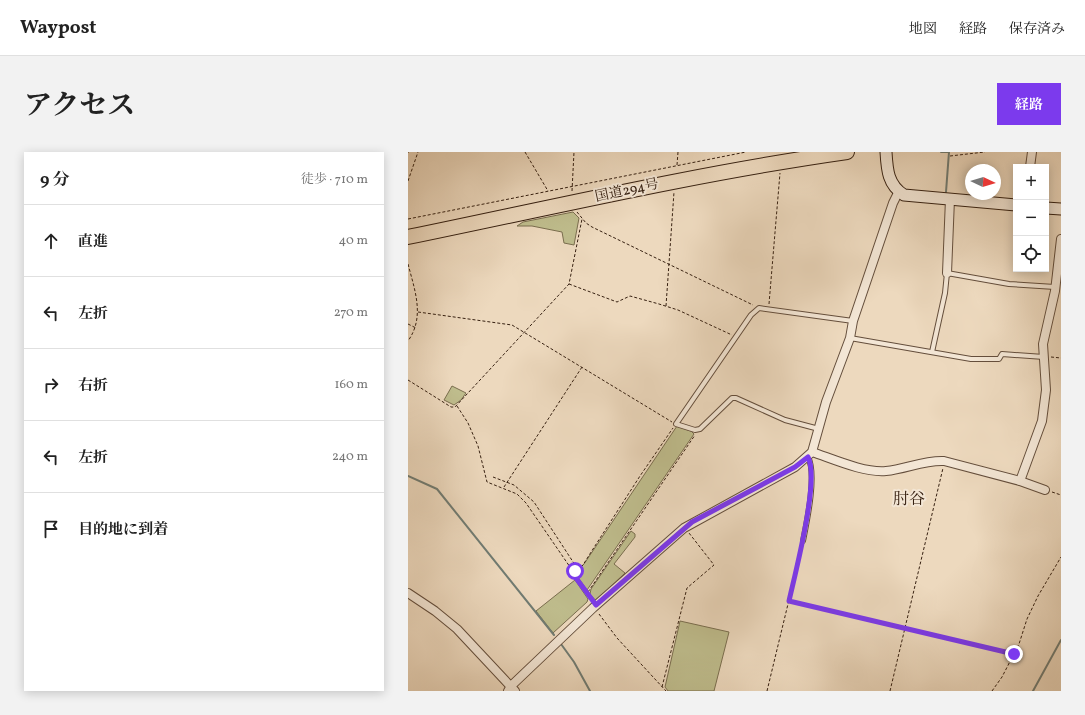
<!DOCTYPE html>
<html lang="ja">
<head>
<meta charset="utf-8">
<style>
  :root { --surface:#fff; --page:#f2f2f2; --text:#222; --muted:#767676; --line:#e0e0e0; --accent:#7c3aed }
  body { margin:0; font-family:Vollkorn,"Noto Serif JP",serif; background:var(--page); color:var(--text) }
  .controls { position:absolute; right:12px; top:12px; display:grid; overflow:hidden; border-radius:0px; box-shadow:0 2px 10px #0003 }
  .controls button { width:36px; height:36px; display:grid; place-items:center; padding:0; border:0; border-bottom:1px solid var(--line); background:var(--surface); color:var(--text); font:20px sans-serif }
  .compass { position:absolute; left:557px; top:12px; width:36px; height:36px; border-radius:50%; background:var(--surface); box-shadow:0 2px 10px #0003; rotate:94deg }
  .stop { position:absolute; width:12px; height:12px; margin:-9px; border:3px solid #7c3aed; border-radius:50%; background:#fff }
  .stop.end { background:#7c3aed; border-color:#fff; box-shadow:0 1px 4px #0008 }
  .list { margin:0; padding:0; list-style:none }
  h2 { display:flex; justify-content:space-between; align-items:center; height:52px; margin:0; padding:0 16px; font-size:17px }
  h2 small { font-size:13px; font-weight:400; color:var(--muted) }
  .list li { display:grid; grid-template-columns:26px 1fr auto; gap:12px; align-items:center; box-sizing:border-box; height:72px; padding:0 16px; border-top:1px solid var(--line) }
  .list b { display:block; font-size:15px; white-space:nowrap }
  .list em { font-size:13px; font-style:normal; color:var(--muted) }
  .icon { flex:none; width:22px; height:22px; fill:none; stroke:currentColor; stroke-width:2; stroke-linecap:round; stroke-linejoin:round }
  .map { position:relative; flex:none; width:653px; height:539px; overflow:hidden; border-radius:0px }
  header { display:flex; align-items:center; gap:24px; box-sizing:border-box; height:56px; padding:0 20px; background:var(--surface); border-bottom:1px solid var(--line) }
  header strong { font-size:19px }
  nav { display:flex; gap:22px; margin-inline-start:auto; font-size:14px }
  .intro { display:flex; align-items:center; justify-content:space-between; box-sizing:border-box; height:96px; padding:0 24px }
  h1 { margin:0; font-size:28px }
  .button { padding:10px 18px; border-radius:0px; background:var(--accent); color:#fff; font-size:14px; font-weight:700 }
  main { display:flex; gap:24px; padding:0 24px }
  aside { flex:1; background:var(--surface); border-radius:0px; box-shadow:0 2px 10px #0003 }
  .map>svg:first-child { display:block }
  .green { fill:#bfbd8d; stroke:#7a6e4f }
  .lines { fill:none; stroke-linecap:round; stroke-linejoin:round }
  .stream { stroke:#717c73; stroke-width:2 }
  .lane-casing { stroke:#644e3c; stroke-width:6 }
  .street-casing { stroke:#644e3c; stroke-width:10 }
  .secondary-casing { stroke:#362011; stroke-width:13 }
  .highway-casing { stroke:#362011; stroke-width:16 }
  .path { stroke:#362011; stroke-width:1; stroke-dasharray:3 2; stroke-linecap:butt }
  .lane { stroke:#f3e6d5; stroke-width:4 }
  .street { stroke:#f3e6d5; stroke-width:8 }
  .secondary { stroke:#f3e6d5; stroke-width:11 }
  .highway { stroke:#edd9be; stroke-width:14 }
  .route { stroke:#7c3aed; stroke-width:5 }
  .labels { text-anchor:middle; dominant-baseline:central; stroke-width:4; stroke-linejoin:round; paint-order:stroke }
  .street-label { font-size:14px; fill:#362011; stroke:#f3e6d5 }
  .quarter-label { font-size:16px; fill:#362011; stroke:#f3e6d5 }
</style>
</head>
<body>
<header>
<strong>Waypost</strong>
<nav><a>地図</a><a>経路</a><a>保存済み</a></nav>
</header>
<div class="intro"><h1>アクセス</h1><a class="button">経路</a></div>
<main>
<aside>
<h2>9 分<small>徒歩 · 710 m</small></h2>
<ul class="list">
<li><svg class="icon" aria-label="ahead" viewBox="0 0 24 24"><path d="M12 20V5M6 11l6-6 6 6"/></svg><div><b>直進</b></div><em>40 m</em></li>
<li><svg class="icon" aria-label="left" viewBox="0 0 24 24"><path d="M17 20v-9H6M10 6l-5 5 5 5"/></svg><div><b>左折</b></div><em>270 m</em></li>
<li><svg class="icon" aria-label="right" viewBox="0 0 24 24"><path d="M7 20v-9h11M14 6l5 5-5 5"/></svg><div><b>右折</b></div><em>160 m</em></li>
<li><svg class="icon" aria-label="left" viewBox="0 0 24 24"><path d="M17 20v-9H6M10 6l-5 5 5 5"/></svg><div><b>左折</b></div><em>240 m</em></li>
<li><svg class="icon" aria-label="arrive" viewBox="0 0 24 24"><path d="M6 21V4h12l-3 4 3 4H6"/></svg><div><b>目的地に到着</b></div></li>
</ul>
</aside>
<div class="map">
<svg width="653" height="539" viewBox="0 0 653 539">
  <rect width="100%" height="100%" fill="#edd9be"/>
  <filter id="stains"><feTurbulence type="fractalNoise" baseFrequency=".005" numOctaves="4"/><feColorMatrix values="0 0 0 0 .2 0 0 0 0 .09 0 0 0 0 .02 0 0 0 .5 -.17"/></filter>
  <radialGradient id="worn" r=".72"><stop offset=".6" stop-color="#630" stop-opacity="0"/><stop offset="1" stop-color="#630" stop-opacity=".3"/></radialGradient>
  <g class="green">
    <path d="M 165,60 L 171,66 L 166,93 L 156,91 L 154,80 L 124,74 L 109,74 L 115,70 Z"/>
    <path d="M 44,234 L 58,241 L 53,248 L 46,253 L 36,248 Z"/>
    <path d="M 269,274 L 283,279 L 286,282 L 179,438 L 167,421 L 176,412 Z"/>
    <path d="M 223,379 L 227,382 L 227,385 L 206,412 L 217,421 L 188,449 L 182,442 L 183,437 Z"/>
    <path d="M 167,428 L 180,447 L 179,450 L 145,481 L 128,459 Z"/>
    <path d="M 272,469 L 321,480 L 306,539 L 260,539 L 257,535 Z"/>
  </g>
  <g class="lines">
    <g class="stream">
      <path d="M 533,0 L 541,0"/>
      <path d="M 538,40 L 541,0"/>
      <path d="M 0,324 L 29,337 L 146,483"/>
      <path d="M 153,492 L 166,510 L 182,539"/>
      <path d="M 625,539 L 653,488"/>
    </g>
    <g class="lane-casing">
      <g id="lane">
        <path d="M 442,186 L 563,207 L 591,207 L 594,202 L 636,205"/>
        <path d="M 524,200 L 537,141 L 539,121 L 601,132 L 647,135"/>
        <path d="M 411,277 L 377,268 L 328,246 L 324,246 L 292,277 L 287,278 L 268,272 L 343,163 L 351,156 L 445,169"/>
        <path d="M 395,389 C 399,369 409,322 400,305"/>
      </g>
    </g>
    <g class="street-casing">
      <g id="street">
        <path d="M 622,15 L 624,0"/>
        <path d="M 539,121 L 542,47"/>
        <path d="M 404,300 C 425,307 456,321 478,319 C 498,317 516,308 536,309 L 612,329 L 637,338"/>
        <path d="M 612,329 L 634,269 L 638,238 L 635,192 L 647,139 L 653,87"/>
        <path d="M 0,441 L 27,459 L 49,477 L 107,539"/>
        <path d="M 100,539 L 103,534 L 185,456 L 276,376 L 387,315 L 404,300 L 418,250 L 442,186 L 445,169 L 485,51 L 491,39"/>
      </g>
    </g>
    <g class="secondary-casing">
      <g id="secondary">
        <path d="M 478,0 C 479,18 480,33 496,43 L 608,53"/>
        <path d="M 638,56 L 653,57"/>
      </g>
    </g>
    <g class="highway-casing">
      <path id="highway" d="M 0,85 C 146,55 291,21 439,0"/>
    </g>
    <g class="path">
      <path d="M 0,0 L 1,0"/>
      <path d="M 117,0 L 140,39"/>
      <path d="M 542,4 L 577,0"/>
      <path d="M 269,13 L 270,0"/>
      <path d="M 0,29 L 10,0"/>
      <path d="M 164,39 L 166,0"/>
      <path d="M 169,60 L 178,71 L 184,75 L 345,153"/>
      <path d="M 0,67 L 338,0"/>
      <path d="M 0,112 C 7,139 17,165 0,189"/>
      <path d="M 161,132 L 209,150 L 222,144 L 251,152 L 270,158 L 324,183"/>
      <path d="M 361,152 L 372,21"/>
      <path d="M 258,154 L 266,40"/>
      <path d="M 10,160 L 104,173 L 264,270"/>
      <path d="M 0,172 L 8,176"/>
      <path d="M 643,205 L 653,206"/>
      <path d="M 0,228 L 43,255 L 47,255 L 161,132 L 174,67"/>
      <path d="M 49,254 L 60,271 L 70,294 L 79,330 L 109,342 L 118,351 L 184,447"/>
      <path d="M 85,325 L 106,333 L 126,350 L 169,416"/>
      <path d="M 96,335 L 174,215"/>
      <path d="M 644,340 L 653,343"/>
      <path d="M 165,421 L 175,413 L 185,397 L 232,324 L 265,276"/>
      <path d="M 180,440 L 287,283"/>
      <path d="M 381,449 L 606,502"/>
      <path d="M 191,462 L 209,486 L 258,539"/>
      <path d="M 254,535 L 279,436 L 306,413 L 281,381"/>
      <path d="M 359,539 L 394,394"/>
      <path d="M 482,539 L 535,316"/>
      <path d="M 584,539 L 594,525 L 611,492 L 619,467 L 630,444 L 653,405"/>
    </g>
    <use href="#lane" class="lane"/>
    <use href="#street" class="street"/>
    <use href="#secondary" class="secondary"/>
    <use href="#highway" class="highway"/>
  </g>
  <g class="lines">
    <path class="route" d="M 167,419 L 165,422 L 188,453 L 284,370 L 387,315 L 400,305 C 412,327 387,422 381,449 L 606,502"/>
  </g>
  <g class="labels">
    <g class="street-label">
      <text transform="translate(219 39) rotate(-12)">国道294号</text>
    </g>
    <g class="quarter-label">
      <text x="501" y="348">肘谷</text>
    </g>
  </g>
  <rect width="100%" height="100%" filter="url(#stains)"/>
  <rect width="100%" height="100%" fill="url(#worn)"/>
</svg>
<div class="controls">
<button>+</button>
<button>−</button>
<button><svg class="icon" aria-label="locate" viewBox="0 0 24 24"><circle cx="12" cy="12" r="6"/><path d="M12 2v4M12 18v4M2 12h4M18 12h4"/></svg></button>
</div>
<svg class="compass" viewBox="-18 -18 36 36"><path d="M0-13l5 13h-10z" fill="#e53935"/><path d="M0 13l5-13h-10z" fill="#767676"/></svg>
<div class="stop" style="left:167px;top:419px"></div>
<div class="stop end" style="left:606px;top:502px"></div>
</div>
</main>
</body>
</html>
